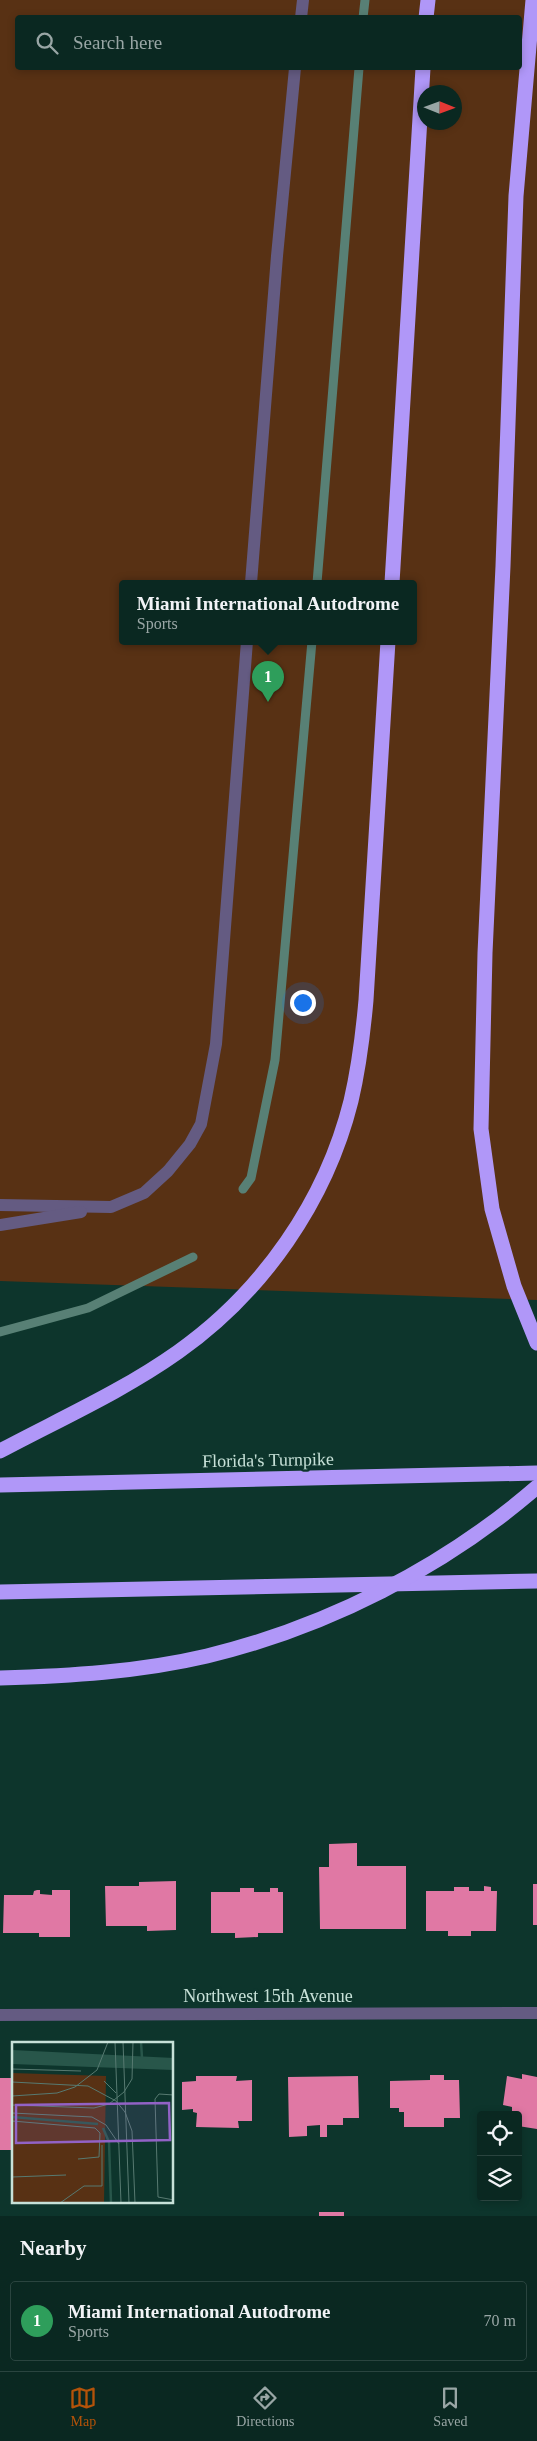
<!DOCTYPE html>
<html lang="en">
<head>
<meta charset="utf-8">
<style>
  :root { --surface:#0a2821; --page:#18342e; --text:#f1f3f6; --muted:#99a6a5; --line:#2a443f; --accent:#b45309 }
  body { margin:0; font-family:"Times New Roman",serif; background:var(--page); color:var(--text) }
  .controls { position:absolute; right:15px; bottom:15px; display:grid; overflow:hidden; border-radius:5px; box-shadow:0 2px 8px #0003 }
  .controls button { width:45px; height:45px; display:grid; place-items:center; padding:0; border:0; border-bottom:1px solid var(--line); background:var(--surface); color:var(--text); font:25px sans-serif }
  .compass { position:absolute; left:417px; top:85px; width:45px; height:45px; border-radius:50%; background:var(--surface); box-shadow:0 2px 8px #0003; rotate:91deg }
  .you { position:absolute; left:302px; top:1002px; width:18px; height:18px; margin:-12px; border:4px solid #fff; border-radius:50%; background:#1a73e8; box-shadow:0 0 0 8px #1a73e833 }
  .badge { display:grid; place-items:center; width:32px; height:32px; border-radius:50%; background:var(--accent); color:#fff; font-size:16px; font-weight:700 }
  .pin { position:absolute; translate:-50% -41px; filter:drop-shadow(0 1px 2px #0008) }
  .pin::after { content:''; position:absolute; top:26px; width:18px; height:15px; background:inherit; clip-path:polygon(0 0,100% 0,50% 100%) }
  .popup { position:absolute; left:119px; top:580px; width:298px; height:65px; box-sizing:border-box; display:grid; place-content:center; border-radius:5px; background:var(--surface); filter:drop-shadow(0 1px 4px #0005); font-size:16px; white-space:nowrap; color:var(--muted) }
  .popup b { font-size:19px; color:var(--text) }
  .popup::after { content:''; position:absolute; left:50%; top:100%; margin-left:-10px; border:10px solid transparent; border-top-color:var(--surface) }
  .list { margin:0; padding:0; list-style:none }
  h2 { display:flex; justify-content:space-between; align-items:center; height:65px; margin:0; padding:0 20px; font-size:21px }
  h2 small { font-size:16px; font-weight:400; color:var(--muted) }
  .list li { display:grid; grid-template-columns:32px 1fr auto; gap:15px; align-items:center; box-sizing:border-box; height:80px; margin:0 10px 10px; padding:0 10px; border:1px solid var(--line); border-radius:5px }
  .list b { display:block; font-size:19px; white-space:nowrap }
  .list p { margin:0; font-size:16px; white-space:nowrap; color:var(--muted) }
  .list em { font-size:16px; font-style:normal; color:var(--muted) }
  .icon { flex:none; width:28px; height:28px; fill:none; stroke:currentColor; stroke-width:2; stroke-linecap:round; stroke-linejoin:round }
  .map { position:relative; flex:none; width:537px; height:2216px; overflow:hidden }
  .search { position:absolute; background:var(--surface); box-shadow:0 2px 8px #0003; left:15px; right:15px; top:15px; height:55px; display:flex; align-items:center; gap:12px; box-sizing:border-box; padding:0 18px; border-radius:5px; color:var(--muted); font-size:19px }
  .sheet { height:155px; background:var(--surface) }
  nav { display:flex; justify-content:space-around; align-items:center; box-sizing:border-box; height:70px; border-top:1px solid var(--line); background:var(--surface); font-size:14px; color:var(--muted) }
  nav a { display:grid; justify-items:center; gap:2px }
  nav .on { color:var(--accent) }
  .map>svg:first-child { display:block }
  .green { fill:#583114; fill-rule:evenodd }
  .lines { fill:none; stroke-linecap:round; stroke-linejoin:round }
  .stream { stroke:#588075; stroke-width:9 }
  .building { fill:#e078a4 }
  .service { stroke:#645b82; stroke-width:12 }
  .minor { stroke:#645b82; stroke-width:12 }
  .motorway { stroke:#b097f8; stroke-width:15 }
  .motorway-bridge { stroke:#b097f8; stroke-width:15 }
  .labels { text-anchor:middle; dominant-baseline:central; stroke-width:5; stroke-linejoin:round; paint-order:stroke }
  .street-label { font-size:18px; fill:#c7e1d8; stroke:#0d352c }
  .inset-river { fill:none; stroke:#28564a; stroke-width:2.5 }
  .inset-road { fill:none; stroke:#577a71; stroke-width:1 }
  .view { fill:#9262c6; fill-opacity:0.15; stroke:#9262c6; stroke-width:2.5 }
  .inset-edge { fill:none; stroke:#c7e1d8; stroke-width:2.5 }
</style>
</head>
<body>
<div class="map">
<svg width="537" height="2216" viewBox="0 0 537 2216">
  <rect width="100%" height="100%" fill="#0d352c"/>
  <path class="green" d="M 0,0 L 537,0 L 537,1300 L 0,1281 ZM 18,18 L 520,18 L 520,68 L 18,68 ZM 424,92 L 454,92 L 454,122 L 424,122 ZM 123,583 L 413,583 L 413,641 L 123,641 Z"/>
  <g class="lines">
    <g class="stream">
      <path d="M 363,18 L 365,0"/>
      <path d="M 317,583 L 359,68"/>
      <path d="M 243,1189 L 251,1178 L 275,1060 L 312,641"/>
      <path d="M 0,1332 L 88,1308 L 193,1257"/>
    </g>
  </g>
  <g class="building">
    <path d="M 357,1843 L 357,1866 L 406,1866 L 406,1929 L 320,1929 L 319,1867 L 329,1867 L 329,1844 Z"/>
    <path d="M 176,1881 L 176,1930 L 147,1931 L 147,1926 L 106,1926 L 105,1886 L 139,1886 L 139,1882 Z"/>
    <rect x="533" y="1884" width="4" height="41"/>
    <path d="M 484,1886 L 491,1887 L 491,1891 L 497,1891 L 496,1931 L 471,1931 L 471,1936 L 448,1936 L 448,1931 L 426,1931 L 426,1891 L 454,1891 L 454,1887 L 469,1887 L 469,1891 L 484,1891 Z"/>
    <path d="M 240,1888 L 254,1888 L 254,1892 L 270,1892 L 270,1888 L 278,1888 L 278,1892 L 283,1892 L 283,1933 L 258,1933 L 258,1937 L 235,1938 L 235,1933 L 211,1933 L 211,1892 L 240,1892 Z"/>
    <path d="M 37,1890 L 40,1890 L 40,1894 L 52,1895 L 52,1890 L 70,1890 L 70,1937 L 39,1937 L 39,1933 L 3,1933 L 4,1895 L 33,1895 L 34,1891 Z"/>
    <path d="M 522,2074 L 537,2077 L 537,2129 L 518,2126 L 518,2115 L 512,2111 L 512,2107 L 503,2105 L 507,2076 L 522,2079 Z"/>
    <path d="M 430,2075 L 444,2075 L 444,2080 L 459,2080 L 460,2118 L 444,2118 L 444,2127 L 404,2127 L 404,2112 L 399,2112 L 399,2108 L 390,2108 L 390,2081 L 430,2080 Z"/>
    <path d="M 196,2076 L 237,2076 L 236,2081 L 252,2080 L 252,2121 L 238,2121 L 239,2128 L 196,2127 L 197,2113 L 193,2112 L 193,2109 L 182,2110 L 182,2082 L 196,2081 Z"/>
    <path d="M 358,2076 L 359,2118 L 343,2118 L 343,2125 L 327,2125 L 327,2137 L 320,2137 L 320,2125 L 307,2126 L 307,2136 L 289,2137 L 288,2077 Z"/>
    <rect x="0" y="2078" width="14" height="72"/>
    <rect x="319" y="2212" width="25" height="4"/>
  </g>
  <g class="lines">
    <g class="service">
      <path d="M 301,18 L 303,0"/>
      <path d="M 251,583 L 277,256 L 295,68"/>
      <path d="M 0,1205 L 111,1207 L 144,1193 L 168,1171 L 190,1144 L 201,1124 L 216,1044 L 247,641"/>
      <path d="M 0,1225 L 81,1212"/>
    </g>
    <path class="minor" d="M 0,2015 L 537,2013"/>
    <g class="motorway">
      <path d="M 533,0 L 516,196 L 503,566 L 485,953 L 481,1129 L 492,1209 L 514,1286 L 537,1343"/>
      <path d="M 426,18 L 428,0"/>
      <path d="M 392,583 L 423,68"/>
      <path d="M 0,1451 C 60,1419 123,1391 178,1352 C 263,1292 326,1201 351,1101 C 359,1067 363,1034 366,1000 L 388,641"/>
      <path d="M 0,1485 L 537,1473"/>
      <path d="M 0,1592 L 537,1581"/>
    </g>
    <path class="motorway-bridge" d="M 0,1678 C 69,1676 139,1672 207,1656 C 327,1627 443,1568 537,1487"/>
  </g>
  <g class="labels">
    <g class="street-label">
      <text transform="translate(268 1460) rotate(-1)">Florida's Turnpike</text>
      <text x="268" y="1996">Northwest 15th Avenue</text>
    </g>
  </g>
  <g transform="translate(12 2042)">
    <rect width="161" height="161" fill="#0d352c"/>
    <path d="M 0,31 L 94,34 L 92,161 L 0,161 Z" fill="#583114"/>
    <path d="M 0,8 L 162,16 L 161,28 L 0,22 Z" fill="#28564a"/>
    <path class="inset-river" d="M 129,0 L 130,16M 0,75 L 86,82M 91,86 L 97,100 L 99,161"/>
    <path class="inset-road" d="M 103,0 L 109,161M 111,0 L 117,161M 0,27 L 69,29M 92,39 L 104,51M 0,40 L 76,44 L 104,59 L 113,70 L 120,89 L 123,161M 162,53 L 147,52 L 143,57 L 146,155 L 162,158M 0,54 L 45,51 L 63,45 L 85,28 L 96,0M 0,63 L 82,66 L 97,62 L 112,50 L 120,37 L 121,0M 0,71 L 80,75 L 94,83 L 107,102M 0,79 L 83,86 L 88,91 L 87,115 L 66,117M 0,135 L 54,133M 48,161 L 72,144 L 90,144 L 90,103"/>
    <path class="view" d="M 157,61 L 158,98 L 4,101 L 4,63 Z"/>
    <rect width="161" height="161" class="inset-edge"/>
  </g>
</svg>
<div class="controls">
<button><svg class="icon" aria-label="locate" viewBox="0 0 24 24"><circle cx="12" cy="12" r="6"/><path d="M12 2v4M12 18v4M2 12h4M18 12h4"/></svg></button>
<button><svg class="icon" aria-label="layers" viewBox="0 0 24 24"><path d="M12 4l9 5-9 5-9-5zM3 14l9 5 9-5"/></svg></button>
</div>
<svg class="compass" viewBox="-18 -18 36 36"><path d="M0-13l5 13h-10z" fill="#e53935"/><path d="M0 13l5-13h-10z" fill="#99a6a5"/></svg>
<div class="you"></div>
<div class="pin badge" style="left:268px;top:702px;background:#2e9e5b">1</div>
<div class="popup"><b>Miami International Autodrome</b>Sports</div>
<div class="search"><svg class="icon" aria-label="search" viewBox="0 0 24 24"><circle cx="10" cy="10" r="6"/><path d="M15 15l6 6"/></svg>Search here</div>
</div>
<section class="sheet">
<h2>Nearby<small></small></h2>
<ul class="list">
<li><span class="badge" style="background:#2e9e5b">1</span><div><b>Miami International Autodrome</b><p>Sports</p></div><em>70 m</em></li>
</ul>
</section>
<nav>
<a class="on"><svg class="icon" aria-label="map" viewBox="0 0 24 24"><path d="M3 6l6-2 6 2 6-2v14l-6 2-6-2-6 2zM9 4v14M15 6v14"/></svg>Map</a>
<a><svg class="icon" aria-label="directions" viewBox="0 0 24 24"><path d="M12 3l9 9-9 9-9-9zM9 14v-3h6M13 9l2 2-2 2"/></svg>Directions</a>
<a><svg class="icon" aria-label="saved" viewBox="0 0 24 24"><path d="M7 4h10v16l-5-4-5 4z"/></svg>Saved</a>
</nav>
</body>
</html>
